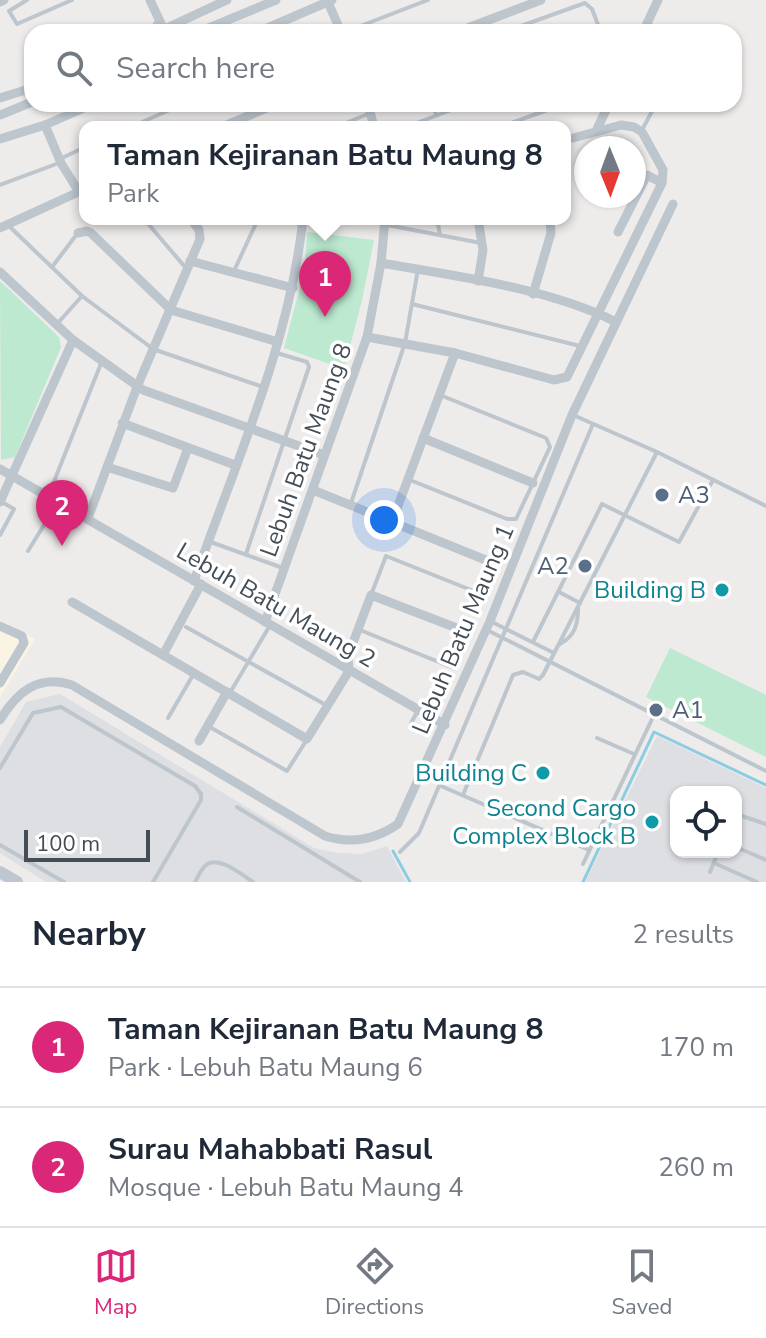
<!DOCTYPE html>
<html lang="en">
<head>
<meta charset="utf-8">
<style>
  :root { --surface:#fff; --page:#f6f6f7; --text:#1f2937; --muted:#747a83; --line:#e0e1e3; --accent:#db2777 }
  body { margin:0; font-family:"Nunito Sans",sans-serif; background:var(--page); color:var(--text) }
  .controls { position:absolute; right:24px; bottom:24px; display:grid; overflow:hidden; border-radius:16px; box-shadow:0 2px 6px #0004 }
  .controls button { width:72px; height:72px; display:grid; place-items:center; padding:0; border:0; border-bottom:2px solid var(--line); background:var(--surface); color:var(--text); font:40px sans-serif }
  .compass { position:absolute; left:574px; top:136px; width:72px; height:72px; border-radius:50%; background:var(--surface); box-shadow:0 2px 6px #0004; rotate:179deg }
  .scale { position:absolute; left:24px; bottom:20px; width:126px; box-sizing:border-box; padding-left:8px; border:4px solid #454e57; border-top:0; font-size:22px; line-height:28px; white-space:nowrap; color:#454e57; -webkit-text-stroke:6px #fff; paint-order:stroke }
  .you { position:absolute; left:384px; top:520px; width:28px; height:28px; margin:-20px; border:6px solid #fff; border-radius:50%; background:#1a73e8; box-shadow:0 0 0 12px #1a73e833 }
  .badge { display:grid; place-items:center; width:52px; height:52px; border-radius:50%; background:var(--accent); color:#fff; font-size:26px; font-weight:700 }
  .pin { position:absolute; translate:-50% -66px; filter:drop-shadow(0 2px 4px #0008) }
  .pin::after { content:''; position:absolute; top:42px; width:28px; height:24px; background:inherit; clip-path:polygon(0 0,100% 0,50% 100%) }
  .popup { position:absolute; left:79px; top:121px; width:492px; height:104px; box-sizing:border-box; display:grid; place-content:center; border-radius:16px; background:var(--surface); filter:drop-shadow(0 2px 6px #0005); font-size:26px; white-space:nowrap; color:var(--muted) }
  .popup b { font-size:30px; color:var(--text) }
  .popup::after { content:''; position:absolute; left:50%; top:100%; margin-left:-16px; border:16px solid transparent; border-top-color:var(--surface) }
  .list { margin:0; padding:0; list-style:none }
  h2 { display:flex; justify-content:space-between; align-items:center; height:104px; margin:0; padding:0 32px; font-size:34px }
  h2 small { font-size:26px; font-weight:400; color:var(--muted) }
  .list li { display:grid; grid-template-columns:52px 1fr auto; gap:24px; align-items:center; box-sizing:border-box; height:120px; padding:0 32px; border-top:2px solid var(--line) }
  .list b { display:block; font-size:30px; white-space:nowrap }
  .list p { margin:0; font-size:26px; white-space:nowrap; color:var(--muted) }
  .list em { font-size:26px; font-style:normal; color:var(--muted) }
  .icon { flex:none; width:44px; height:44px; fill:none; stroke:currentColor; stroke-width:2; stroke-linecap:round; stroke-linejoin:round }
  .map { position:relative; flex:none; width:766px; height:882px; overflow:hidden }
  .search { position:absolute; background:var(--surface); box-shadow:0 2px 6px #0004; left:24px; right:24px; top:24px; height:88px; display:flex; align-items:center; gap:20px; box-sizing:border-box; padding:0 28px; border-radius:24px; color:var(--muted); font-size:30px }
  .sheet { height:344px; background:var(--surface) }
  nav { display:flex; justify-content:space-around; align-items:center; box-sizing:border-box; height:112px; border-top:2px solid var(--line); background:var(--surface); font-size:22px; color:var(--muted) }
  nav a { display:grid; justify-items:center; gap:4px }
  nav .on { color:var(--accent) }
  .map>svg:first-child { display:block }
  .commercial { fill:#f9f4e4 }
  .airport { fill:#dddfe3; fill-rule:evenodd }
  .green { fill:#bce9d0 }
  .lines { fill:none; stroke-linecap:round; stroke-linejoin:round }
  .stream { stroke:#8ccde3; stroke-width:3 }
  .lane { stroke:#bdc5cd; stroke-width:4 }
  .street { stroke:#bdc5cd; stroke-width:9 }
  .secondary { stroke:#bdc6d1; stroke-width:12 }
  .service-dot { fill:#5c6f8a; stroke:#fff; stroke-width:3 }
  .culture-dot { fill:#0f9aa8; stroke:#fff; stroke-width:3 }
  .labels { text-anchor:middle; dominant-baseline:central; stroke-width:7; stroke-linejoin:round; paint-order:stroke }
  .street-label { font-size:24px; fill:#454e57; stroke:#fff }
  .service-label { font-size:24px; fill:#4e5e75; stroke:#fff; text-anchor:start }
  .culture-label { font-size:24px; fill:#0d838f; stroke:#fff; text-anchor:end }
</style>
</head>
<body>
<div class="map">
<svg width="766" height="882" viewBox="0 0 766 882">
  <rect width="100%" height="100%" fill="#eeebeb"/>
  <path class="commercial" d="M 0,620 L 35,639 L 0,697 Z"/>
  <g class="airport">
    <path d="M 60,694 L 314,848 L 338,853 L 362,854 L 387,846 L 406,882 L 46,882 L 0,853 L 0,747 L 26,702 Z"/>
    <path d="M 657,736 L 766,788 L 766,882 L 585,882 ZM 676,792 L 736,792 L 736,852 L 676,852 Z"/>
  </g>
  <g class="green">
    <path d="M 307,232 L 374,240 L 362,300 L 344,369 L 284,348 L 305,268 Z"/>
    <path d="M 0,281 L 59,337 L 61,347 L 15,457 L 1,460 Z"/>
    <path d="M 670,648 L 766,695 L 766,757 L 646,697 Z"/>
  </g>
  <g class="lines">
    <g class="stream">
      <path d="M 393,851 L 410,882"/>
      <path d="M 583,882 L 654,732 L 766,785"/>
    </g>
    <g class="lane">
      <path d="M 27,0 L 9,11 L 17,24 L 72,0"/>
      <path d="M 649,24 L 665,32"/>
      <path d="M 149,32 L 157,21"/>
      <path d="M 345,32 L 428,0"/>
      <path d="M 504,32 L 585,3 L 592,9 L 600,30"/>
      <path d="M 433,104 L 436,115"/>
      <path d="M 131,127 L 183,104"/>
      <path d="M 336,127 L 368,114"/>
      <path d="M 406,127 L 467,104"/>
      <path d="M 500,127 L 564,104"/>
      <path d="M 642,130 L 656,104"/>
      <path d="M 62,158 L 85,147"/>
      <path d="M 0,185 L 59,163"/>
      <path d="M 144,219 L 185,267"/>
      <path d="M 437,219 L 440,235"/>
      <path d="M 387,225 L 481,243"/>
      <path d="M 10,227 L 82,296 L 153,349 L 263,387"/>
      <path d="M 52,267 L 77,234"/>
      <path d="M 234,271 L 258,219"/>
      <path d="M 412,304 L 580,346"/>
      <path d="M 57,324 L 82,296"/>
      <path d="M 573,415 L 657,452 L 766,506"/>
      <path d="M 410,480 L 507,519 L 516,519 L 550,447 L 546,438 L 440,395"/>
      <path d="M 49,494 L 102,361"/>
      <path d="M 0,501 L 14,509 L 0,535"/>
      <path d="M 351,503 L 405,343 L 418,269"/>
      <path d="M 208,541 L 283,568"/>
      <path d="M 28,551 L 57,504"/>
      <path d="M 246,554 L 309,367 L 307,362 L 277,353"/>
      <path d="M 559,592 L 580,603"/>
      <path d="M 371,595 L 386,556 L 481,594 L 493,565"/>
      <path d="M 490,621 L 554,653"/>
      <path d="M 186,627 L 326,705"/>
      <path d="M 360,630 L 451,667 L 467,633"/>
      <path d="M 487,630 L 766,771"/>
      <path d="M 533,642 L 602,504 L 679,542 L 713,480"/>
      <path d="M 560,644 C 575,636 578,624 578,608"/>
      <path d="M 231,691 L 269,627"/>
      <path d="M 168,718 L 193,675"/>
      <path d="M 411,723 L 417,712"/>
      <path d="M 208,726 L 287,771 L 306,741"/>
      <path d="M 597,738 L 634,754"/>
      <path d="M 0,768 L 33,713 L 61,707 L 195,786 L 201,794 L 201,800 L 153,882"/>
      <path d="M 441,786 L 589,850"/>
      <path d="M 463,795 L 513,675 L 523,672 L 539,679 L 543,675 L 657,452"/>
      <path d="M 237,807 L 360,882"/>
      <path d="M 736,816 L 739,815 L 766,824"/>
      <path d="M 0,845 L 64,882"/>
      <path d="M 736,847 L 766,860"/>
      <path d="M 400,852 L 419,833 L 593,424"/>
      <path d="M 714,863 L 757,882"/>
      <path d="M 583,864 L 654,715"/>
      <path d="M 710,872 L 718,852"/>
      <path d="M 195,882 C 198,877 201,869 206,865 C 219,855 242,875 253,882"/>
    </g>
    <g class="street">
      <path d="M 150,0 L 164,30"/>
      <path d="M 327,0 L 341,32"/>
      <path d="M 0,2 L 4,0"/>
      <path d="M 158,32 L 227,0"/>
      <path d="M 199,32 L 276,0"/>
      <path d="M 258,32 L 332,0"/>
      <path d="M 457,32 L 541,0"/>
      <path d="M 643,32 L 658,0"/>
      <path d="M 0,98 L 32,88"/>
      <path d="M 368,104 L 374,127"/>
      <path d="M 0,115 L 32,102"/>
      <path d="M 45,125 L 61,163 L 79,192"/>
      <path d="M 222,127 L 276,104"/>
      <path d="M 596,131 L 609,104"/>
      <path d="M 0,139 L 45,125 L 93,104"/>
      <path d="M 0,228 L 85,189"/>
      <path d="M 618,232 L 647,175 L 662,183"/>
      <path d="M 78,233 L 87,231 L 91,233 L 171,310 L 278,342"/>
      <path d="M 190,261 L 293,288"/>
      <path d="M 381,263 L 385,219"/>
      <path d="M 0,272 L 73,340 L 143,390 L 324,455"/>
      <path d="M 478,281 L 483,250 L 478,219"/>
      <path d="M 533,294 L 551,233 L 550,219"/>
      <path d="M 367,337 L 455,353 L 554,380 L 567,377 L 662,183 L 663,170 L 642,132 L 634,127 L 621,125 L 573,138"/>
      <path d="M 122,423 L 235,465"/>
      <path d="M 423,438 L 533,483"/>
      <path d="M 107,467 L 173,488 L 188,448"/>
      <path d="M 0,469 L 445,725"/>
      <path d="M 313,490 L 493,563"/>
      <path d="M 0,502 L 73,340"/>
      <path d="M 88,518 L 137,387 L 200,239 L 199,230 L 191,219"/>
      <path d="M 392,522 L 455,353"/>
      <path d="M 194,581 C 236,462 289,345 303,219"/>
      <path d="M 72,602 L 307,739 L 349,671"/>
      <path d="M 265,622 L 367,337 L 381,263 C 456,276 548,288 616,322"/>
      <path d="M 0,626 L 22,636 L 24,643 L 0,683"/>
      <path d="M 163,655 L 201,584"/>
      <path d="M 349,671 L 348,656 L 371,595 L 467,632"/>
      <path d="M 0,720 C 17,692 38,674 72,685 L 325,836 C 351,844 375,840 398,824 L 490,621 L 572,415 L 673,204"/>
      <path d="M 199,741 L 227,692"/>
    </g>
    <path class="secondary" d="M 0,872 L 17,882"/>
  </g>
  <g class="service-dot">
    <circle cx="662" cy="495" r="8"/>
    <circle cx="585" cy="566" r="8"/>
    <circle cx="656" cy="710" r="8"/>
  </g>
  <g class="culture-dot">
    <circle cx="722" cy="590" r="8"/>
    <circle cx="543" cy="773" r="8"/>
    <circle cx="652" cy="822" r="8"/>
  </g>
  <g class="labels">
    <g class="street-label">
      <text transform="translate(306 450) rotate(-70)">Lebuh Batu Maung 8</text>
      <text transform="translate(276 605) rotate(30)">Lebuh Batu Maung 2</text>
      <text transform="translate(463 629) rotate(-67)">Lebuh Batu Maung 1</text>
    </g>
    <g class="service-label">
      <text x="678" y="495">A3</text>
      <text x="569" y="566" text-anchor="end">A2</text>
      <text x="672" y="710">A1</text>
    </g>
    <g class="culture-label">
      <text x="706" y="590">Building B</text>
      <text x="527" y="773">Building C</text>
      <text x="636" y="808">Second Cargo<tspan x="636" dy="28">Complex Block B</tspan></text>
    </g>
  </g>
</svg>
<div class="controls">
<button><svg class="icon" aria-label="locate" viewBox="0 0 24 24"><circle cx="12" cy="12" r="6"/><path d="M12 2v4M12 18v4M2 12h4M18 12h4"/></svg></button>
</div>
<svg class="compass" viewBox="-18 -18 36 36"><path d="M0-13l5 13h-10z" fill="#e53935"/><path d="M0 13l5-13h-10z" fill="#747a83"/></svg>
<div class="scale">100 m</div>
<div class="you"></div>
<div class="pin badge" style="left:325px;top:317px">1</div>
<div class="popup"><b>Taman Kejiranan Batu Maung 8</b>Park</div>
<div class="pin badge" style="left:62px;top:546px">2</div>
<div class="search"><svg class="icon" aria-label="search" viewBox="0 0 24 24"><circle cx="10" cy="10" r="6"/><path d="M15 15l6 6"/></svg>Search here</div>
</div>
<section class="sheet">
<h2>Nearby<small>2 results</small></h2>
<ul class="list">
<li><span class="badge">1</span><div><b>Taman Kejiranan Batu Maung 8</b><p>Park · Lebuh Batu Maung 6</p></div><em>170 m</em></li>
<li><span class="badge">2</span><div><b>Surau Mahabbati Rasul</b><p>Mosque · Lebuh Batu Maung 4</p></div><em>260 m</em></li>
</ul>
</section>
<nav>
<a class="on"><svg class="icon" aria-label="map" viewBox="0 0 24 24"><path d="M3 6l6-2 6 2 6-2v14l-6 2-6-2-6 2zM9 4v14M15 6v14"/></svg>Map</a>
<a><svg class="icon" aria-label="directions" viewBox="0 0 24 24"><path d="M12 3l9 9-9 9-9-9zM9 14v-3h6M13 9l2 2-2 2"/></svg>Directions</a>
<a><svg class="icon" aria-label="saved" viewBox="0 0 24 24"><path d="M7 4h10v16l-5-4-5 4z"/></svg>Saved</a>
</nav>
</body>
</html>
